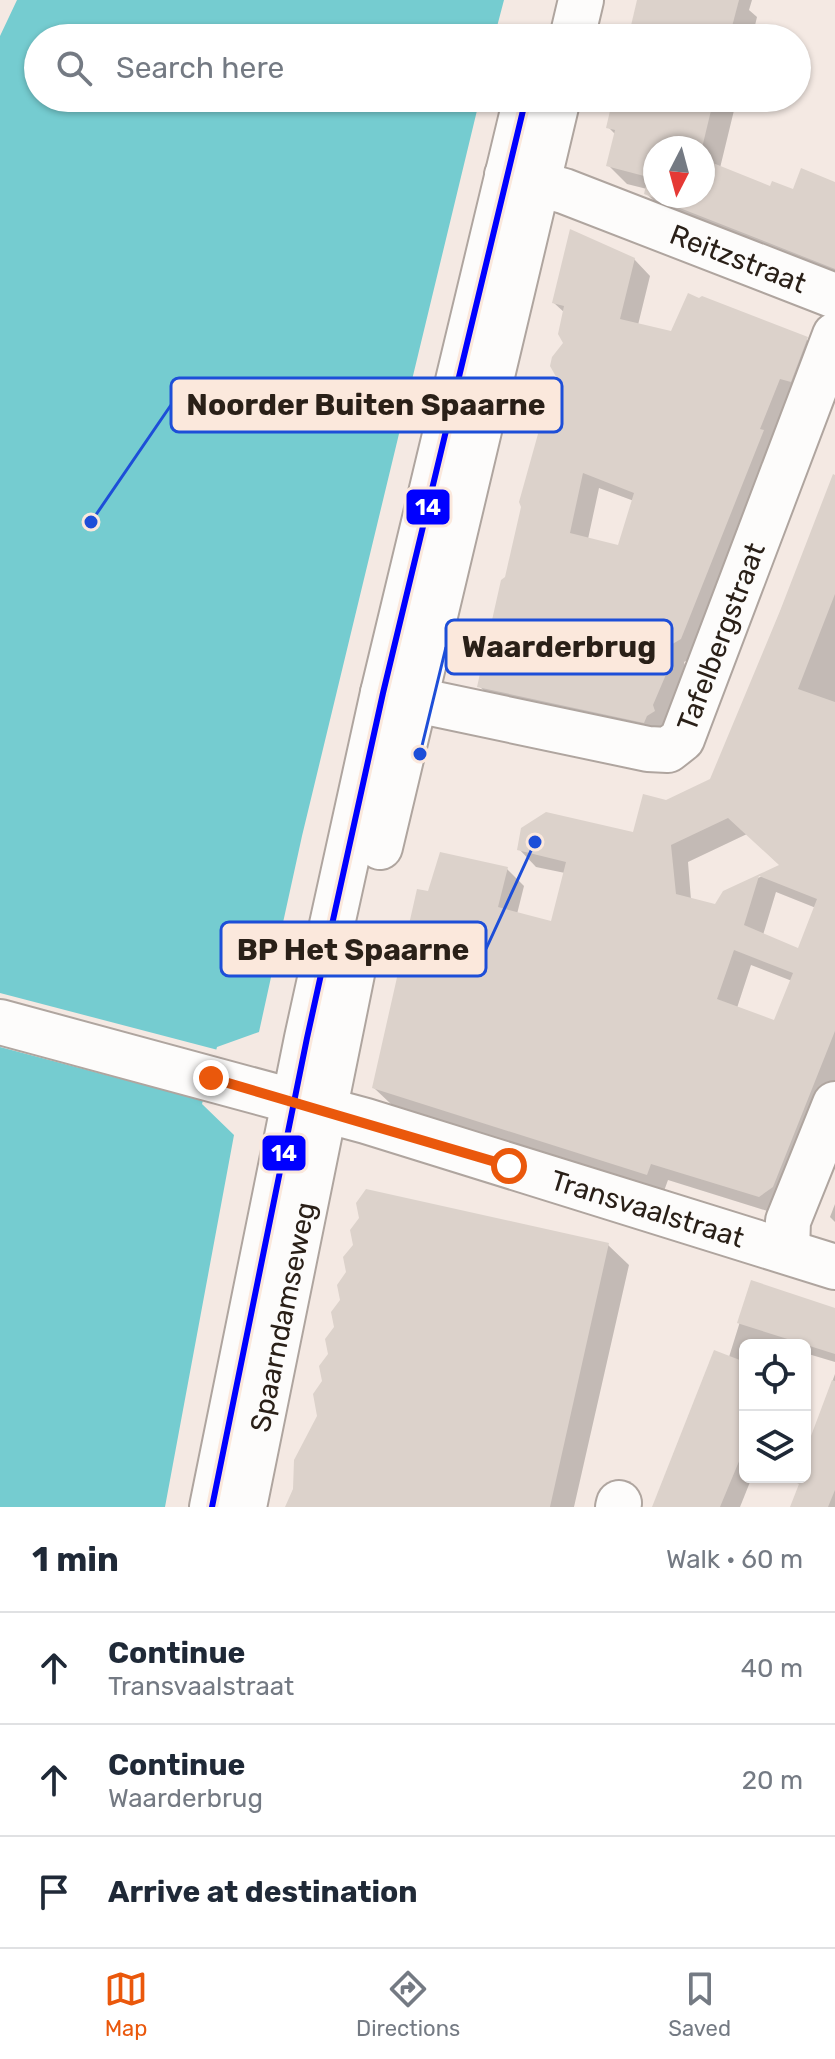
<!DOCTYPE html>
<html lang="en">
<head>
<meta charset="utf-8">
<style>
  :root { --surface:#fff; --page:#f2f2f3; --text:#1f2937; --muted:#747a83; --line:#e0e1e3; --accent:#ea580c }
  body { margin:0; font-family:Rubik,sans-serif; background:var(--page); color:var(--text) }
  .controls { position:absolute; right:24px; bottom:24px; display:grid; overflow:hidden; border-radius:12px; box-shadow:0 2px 6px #0004 }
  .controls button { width:72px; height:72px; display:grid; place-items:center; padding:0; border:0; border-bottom:2px solid var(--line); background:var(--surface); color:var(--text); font:40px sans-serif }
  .compass { position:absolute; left:643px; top:136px; width:72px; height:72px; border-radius:50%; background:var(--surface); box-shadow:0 2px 6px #0004; rotate:186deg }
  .stop { position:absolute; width:24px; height:24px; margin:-18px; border:6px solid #ea580c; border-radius:50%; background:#fff }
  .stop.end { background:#ea580c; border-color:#fff; box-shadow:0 2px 8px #0008 }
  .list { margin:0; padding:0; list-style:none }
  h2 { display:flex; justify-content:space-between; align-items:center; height:104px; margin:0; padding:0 32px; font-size:34px }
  h2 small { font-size:26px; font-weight:400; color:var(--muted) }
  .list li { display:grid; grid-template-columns:52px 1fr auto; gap:24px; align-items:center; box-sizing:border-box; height:112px; padding:0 32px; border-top:2px solid var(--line) }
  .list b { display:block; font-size:30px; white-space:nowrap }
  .list p { margin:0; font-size:26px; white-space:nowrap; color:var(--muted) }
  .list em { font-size:26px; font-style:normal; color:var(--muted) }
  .icon { flex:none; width:44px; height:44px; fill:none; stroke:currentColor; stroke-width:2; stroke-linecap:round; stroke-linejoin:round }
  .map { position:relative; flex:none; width:835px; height:1507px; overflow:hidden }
  .search { position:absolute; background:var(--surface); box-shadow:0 2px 6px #0004; left:24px; right:24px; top:24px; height:88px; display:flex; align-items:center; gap:20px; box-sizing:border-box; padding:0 28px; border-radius:44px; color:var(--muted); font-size:30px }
  .sheet { height:440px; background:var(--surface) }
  nav { display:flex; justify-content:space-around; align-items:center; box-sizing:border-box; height:112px; border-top:2px solid var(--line); background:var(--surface); font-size:22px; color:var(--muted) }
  nav a { display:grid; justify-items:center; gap:4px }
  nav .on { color:var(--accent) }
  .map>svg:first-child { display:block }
  .water { fill:#75ccd0 }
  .pier { fill:#f4e9e3 }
  .shadow { fill:#0003; fill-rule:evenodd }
  .building { fill:#dcd2cb; fill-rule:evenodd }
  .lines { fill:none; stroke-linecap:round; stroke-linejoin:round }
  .minor-casing { stroke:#afa59f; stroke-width:48 }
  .major-casing { stroke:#afa59f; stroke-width:48 }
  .minor { stroke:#fdfcfb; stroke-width:44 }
  .major { stroke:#fdfcfb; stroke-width:44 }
  .bus-1-casing { stroke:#fbe8dc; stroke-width:12 }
  .bus-1 { stroke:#00f; stroke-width:6 }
  .route { stroke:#ea580c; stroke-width:10 }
  .labels { text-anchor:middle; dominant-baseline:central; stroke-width:6; stroke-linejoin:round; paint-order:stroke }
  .street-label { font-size:28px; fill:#2a2018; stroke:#fbe8dc }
  .leader { fill:none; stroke:#1d4ed8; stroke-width:3 }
  .callout-dot { fill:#1d4ed8; stroke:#fbe8dc; stroke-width:3 }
  .callout { fill:#fbe8dc; stroke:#1d4ed8; stroke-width:3 }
  .callout-label { font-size:30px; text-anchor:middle; font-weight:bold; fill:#2a2018 }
  .line-badge { stroke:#fbe8dc; stroke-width:3 }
  .badge-label { font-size:22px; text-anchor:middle; font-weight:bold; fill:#fff }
</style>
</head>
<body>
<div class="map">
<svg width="835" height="1507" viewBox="0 0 835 1507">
  <rect width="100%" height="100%" fill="#f4e9e3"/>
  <path class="water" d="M 17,0 L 504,0 L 494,38 L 38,38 L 38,98 L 480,98 L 302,836 L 259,1032 L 217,1047 L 202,1104 L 234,1135 L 165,1507 L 0,1507 L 0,36 Z"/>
  <path class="pier" d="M 0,993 L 218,1050 L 205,1101 L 0,1047 Z"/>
  <g class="shadow">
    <path d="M 639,0 L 752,0 L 749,10 L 757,17 L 752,38 L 630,38 Z"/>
    <path d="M 615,98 L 737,98 L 720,168 L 772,189 L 794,192 L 835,184 L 835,279 L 665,212 L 646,193 L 647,189 L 627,184 L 608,165 L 616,135 L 608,127 ZM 655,148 L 703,148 L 703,196 L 655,196 Z"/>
    <path d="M 634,259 L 650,276 L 638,325 L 672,333 L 806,339 L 823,355 L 697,655 L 684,662 L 688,675 L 662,732 L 496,702 L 479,686 L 507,578 L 556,416 L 562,383 L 565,313 L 554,303 ZM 599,488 L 634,501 L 620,547 L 588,539 Z"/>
    <path d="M 835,476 L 835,1091 L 777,1214 L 668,1180 L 664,1191 L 392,1105 L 374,1088 L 507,869 L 524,886 L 517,914 L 553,924 L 565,873 L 536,867 L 519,849 L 634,835 L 667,802 L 712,781 ZM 747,834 L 782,867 L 725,893 L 716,906 L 691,900 L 688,862 ZM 776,892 L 816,908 L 799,951 L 763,935 ZM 751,965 L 792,981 L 775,1023 L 737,1008 Z"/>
    <path d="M 835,1204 L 835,1222 L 830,1217 Z"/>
    <path d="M 608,1245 L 629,1265 L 574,1507 L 287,1507 L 319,1417 L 336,1327 Z"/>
    <path d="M 752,1283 L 835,1311 L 835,1362 L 805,1353 L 805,1345 L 745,1345 L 745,1477 L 752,1477 L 740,1507 L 654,1507 L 729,1357 Z"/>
    <path d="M 835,1374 L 835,1507 L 794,1507 L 801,1485 L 798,1477 L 805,1477 L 805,1457 Z"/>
  </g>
  <g class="building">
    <path d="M 637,0 L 739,0 L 729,38 L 646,38 L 629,34 Z"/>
    <path d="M 613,98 L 714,98 L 702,148 L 655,148 L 655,196 L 703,196 L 703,159 L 770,186 L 772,181 L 793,189 L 801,168 L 835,182 L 835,269 L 644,194 L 648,177 L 606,166 L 615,130 L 606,128 Z"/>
    <path d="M 570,229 L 635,258 L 620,319 L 671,331 L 688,293 L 699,298 L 702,296 L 808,337 L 791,382 L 780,379 L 760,429 L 764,430 L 681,639 L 669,646 L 673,658 L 653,705 L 655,711 L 647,716 L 644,723 L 477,687 L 501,580 L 505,577 L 521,507 L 519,502 L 538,434 L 533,424 L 553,415 L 540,393 L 559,382 L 550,366 L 552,357 L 563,343 L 558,334 L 564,306 L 552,303 ZM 583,473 L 634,493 L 618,545 L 570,533 Z"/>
    <path d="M 833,474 L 835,475 L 835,594 L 798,689 L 835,702 L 835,1031 L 773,1187 L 759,1197 L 651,1164 L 647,1175 L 372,1088 L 417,889 L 428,891 L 440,852 L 508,867 L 498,907 L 551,921 L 566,862 L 517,850 L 521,828 L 546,812 L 633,832 L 643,794 L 666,800 L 710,779 L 780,611 ZM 728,818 L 779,865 L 723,891 L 715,904 L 676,894 L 671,845 ZM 759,876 L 817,899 L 798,948 L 744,925 ZM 734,950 L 793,973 L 774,1020 L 717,999 Z"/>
    <path d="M 366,1189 L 609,1243 L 550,1507 L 285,1507 L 293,1489 L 294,1460 L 317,1416 L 313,1394 L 322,1381 L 319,1366 L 328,1354 L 325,1339 L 334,1327 L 331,1312 L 340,1300 L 337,1285 L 346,1272 L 343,1257 L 353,1245 L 350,1230 L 359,1218 L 356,1203 Z"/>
    <path d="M 751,1280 L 835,1308 L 835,1354 L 737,1323 Z"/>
    <path d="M 714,1350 L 745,1362 L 745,1445 L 740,1459 L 720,1507 L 652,1507 Z"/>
    <path d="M 832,1380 L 835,1381 L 835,1490 L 828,1507 L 790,1507 L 799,1484 L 795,1482 L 797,1477 L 805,1477 L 805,1452 Z"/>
  </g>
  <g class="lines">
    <g class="minor-casing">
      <g id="minor">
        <path id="s1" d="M 507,175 L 564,191 L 835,296"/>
        <path id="s2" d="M 383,693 L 648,749 L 668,750 L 682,739 L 835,335"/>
        <path id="s3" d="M 0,1022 L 366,1121 L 835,1267"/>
        <path d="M 787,1250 L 788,1221 L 835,1104"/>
        <path d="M 618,1507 L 619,1503"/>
      </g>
    </g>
    <g class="major-casing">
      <g id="major">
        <path d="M 572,38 L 581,0"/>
        <path d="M 380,847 L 558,98"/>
        <path d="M 212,1507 L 307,1038 L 383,693 L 526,98"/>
        <path id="s4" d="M 244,1507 L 353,969"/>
      </g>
    </g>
    <use href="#minor" class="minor"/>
    <use href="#major" class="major"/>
    <g class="bus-1-casing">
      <path id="bus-1" d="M 212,1507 L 307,1038 L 383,693 L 526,98"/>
    </g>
    <use href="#bus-1" class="bus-1"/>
  </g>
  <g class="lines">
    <path class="route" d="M 211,1078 L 509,1166"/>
  </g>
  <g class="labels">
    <g class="street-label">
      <text stroke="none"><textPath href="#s1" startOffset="246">Reitzstraat</textPath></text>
      <text stroke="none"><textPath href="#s2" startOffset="418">Tafelbergstraat</textPath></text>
      <text stroke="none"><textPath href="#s3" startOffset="674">Transvaalstraat</textPath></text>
      <text stroke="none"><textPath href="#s4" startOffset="194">Spaarndamseweg</textPath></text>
    </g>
  </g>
  <path class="leader" d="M91 522L171 405M420 754L446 647M535 842L486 949"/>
  <g class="callout-dot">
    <circle cx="91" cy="522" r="8"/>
    <circle cx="420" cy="754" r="8"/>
    <circle cx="535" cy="842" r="8"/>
  </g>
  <g class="callout">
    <rect x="171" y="378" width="391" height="54" rx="8"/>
    <rect x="446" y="620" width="226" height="54" rx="8"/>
    <rect x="221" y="922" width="265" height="54" rx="8"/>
  </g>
  <g class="callout-label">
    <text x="366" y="415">Noorder Buiten Spaarne</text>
    <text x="559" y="657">Waarderbrug</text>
    <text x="353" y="960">BP Het Spaarne</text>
  </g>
  <g class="line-badge">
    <rect x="405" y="488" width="46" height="38" rx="8" fill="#00f"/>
    <rect x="261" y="1134" width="46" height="38" rx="8" fill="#00f"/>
  </g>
  <g class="badge-label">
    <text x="428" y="515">14</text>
    <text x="284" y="1161">14</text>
  </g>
</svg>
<div class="controls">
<button><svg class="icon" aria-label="locate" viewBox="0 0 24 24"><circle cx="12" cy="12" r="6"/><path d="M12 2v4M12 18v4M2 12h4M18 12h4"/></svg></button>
<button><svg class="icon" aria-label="layers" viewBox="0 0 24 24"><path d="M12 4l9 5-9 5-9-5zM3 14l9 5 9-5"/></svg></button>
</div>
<svg class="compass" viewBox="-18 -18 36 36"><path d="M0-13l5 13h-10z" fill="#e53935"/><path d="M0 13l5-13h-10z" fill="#747a83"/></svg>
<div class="stop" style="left:509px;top:1166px"></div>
<div class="stop end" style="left:211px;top:1078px"></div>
<div class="search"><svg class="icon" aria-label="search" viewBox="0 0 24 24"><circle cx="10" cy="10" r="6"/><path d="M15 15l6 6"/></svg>Search here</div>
</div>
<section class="sheet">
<h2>1 min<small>Walk · 60 m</small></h2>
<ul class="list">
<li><svg class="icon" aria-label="ahead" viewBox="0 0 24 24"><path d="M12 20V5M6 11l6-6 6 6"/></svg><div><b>Continue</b><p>Transvaalstraat</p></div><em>40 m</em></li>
<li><svg class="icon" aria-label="ahead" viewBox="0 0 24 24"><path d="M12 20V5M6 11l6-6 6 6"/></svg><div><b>Continue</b><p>Waarderbrug</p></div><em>20 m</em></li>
<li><svg class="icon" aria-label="arrive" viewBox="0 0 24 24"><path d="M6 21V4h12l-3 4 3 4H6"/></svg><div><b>Arrive at destination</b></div></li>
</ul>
</section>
<nav>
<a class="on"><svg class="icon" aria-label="map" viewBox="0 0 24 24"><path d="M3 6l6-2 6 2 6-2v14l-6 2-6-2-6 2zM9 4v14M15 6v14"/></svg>Map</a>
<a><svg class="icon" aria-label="directions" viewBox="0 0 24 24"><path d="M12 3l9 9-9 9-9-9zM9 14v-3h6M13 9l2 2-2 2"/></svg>Directions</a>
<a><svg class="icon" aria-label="saved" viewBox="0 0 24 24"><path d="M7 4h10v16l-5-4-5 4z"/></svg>Saved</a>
</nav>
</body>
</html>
